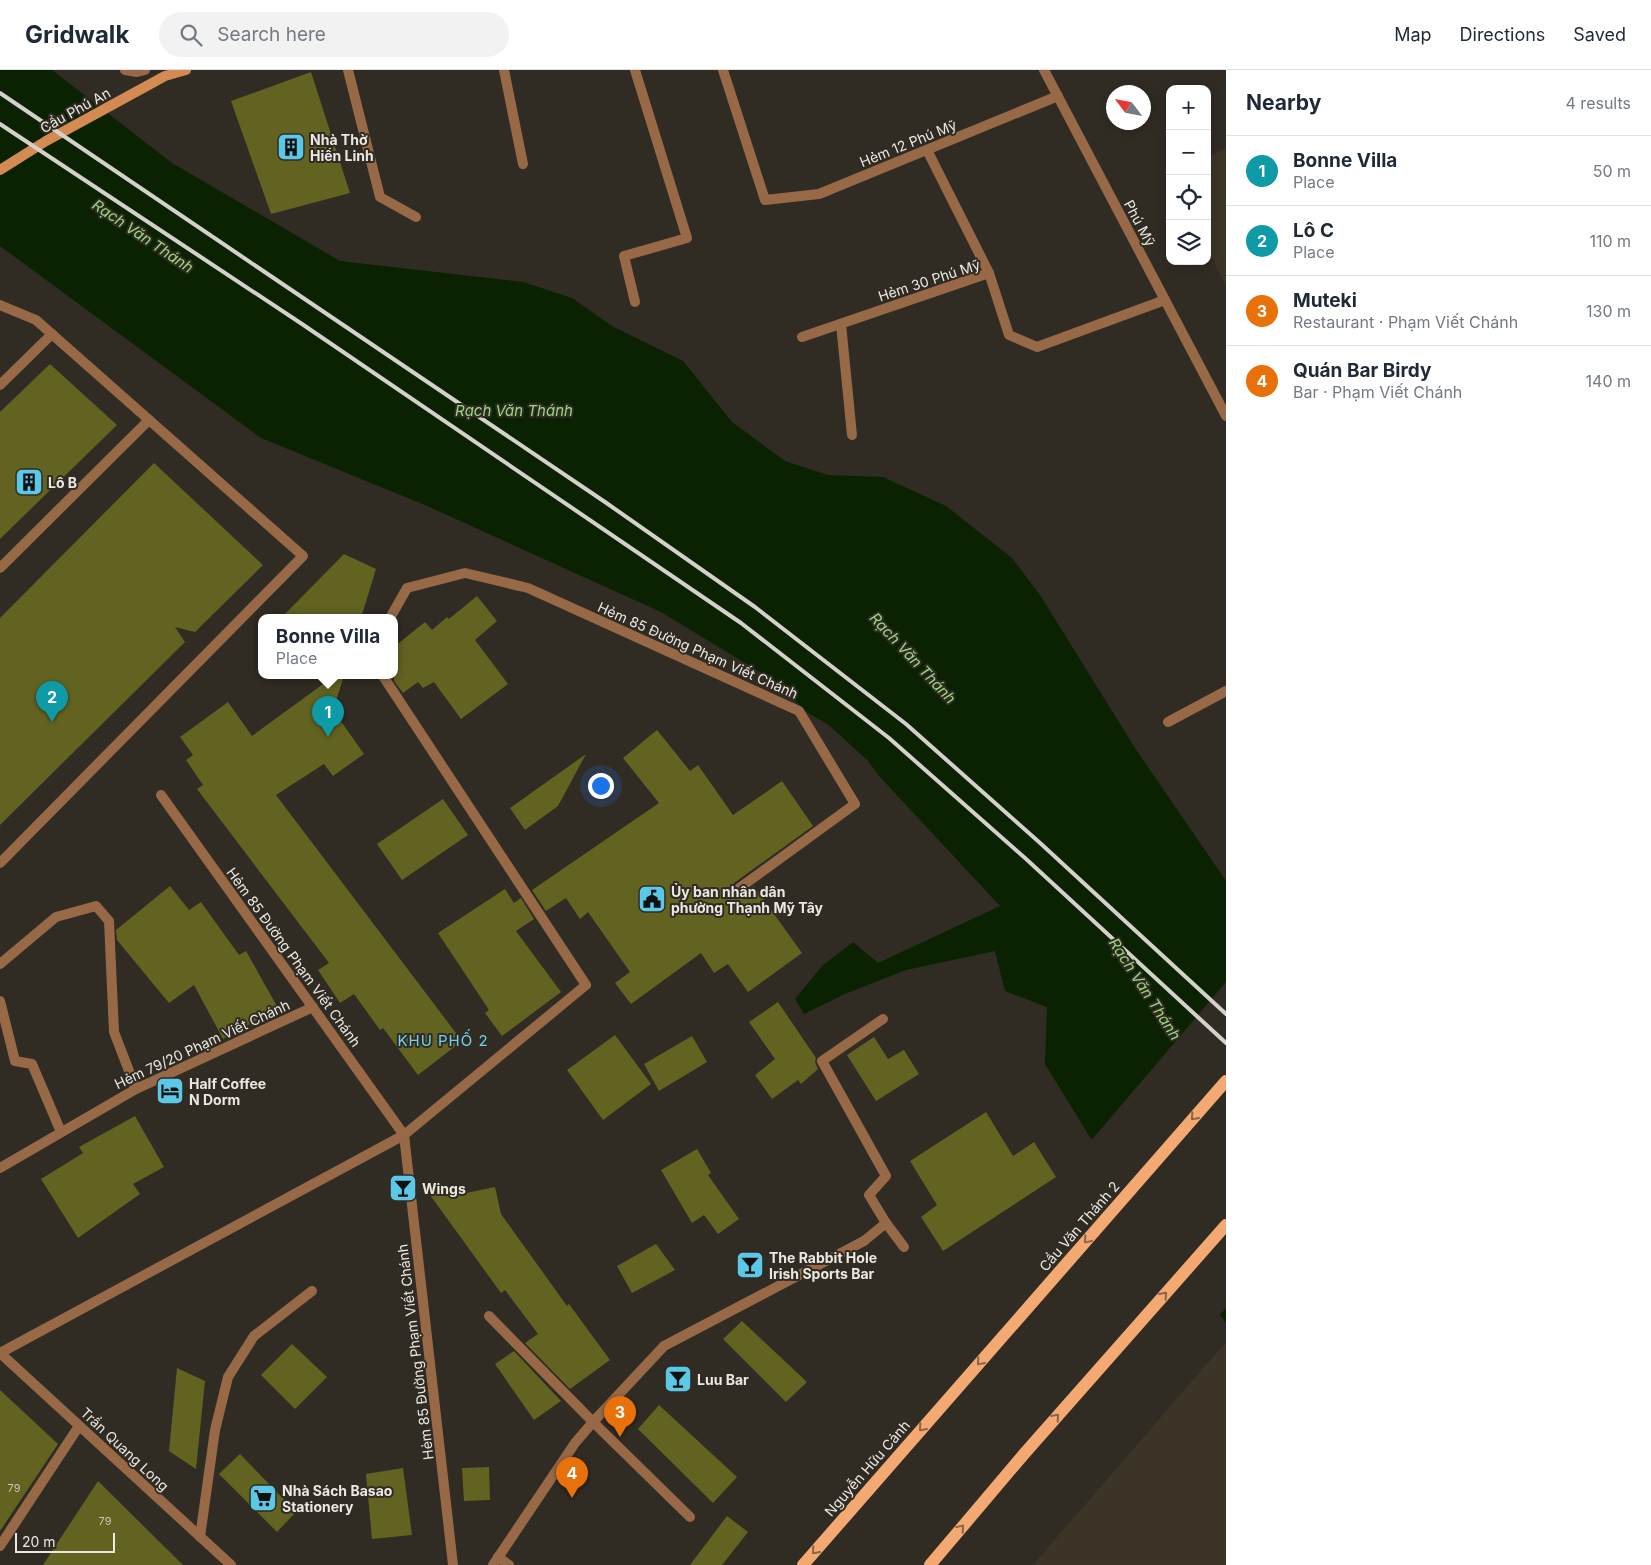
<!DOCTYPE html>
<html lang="en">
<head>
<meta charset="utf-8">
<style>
  :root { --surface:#fff; --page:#f2f2f3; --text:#1f2937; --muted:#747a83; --line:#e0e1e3; --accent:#7c3aed }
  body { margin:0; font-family:Inter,sans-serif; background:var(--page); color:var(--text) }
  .controls { position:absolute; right:15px; top:15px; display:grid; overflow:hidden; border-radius:10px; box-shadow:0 2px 12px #0003 }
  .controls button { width:45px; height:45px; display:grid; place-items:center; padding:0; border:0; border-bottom:1px solid var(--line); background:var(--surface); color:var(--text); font:25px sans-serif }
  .compass { position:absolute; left:1106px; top:15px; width:45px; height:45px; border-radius:50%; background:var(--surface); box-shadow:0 2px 12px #0003; rotate:302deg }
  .scale { position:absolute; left:15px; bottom:12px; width:100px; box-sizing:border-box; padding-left:5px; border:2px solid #ebe8e2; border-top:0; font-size:14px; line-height:18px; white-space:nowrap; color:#ebe8e2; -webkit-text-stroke:4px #302b23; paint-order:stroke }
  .you { position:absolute; left:600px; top:715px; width:18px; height:18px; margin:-12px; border:4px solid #fff; border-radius:50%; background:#1a73e8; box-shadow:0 0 0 8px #1a73e833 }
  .badge { display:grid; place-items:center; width:32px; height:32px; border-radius:50%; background:var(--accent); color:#fff; font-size:16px; font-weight:700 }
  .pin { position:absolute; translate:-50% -41px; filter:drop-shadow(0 1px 2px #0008) }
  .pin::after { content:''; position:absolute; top:26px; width:18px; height:15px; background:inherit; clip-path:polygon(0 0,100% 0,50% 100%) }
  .popup { position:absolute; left:258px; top:544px; width:140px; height:65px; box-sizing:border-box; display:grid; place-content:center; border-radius:10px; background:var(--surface); filter:drop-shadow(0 1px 4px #0005); font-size:16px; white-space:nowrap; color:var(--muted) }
  .popup b { font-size:19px; color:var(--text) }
  .popup::after { content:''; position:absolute; left:50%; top:100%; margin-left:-10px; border:10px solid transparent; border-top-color:var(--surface) }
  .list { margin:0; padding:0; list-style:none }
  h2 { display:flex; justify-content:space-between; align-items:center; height:65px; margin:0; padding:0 20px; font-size:21px }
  h2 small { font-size:16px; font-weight:400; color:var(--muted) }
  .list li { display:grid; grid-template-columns:32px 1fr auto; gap:15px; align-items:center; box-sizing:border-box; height:70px; padding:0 20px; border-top:1px solid var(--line) }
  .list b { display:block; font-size:19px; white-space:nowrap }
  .list p { margin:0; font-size:16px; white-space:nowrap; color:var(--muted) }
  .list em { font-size:16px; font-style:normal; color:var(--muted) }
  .icon { flex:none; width:28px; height:28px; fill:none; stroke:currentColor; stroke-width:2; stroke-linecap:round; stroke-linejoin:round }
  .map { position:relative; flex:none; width:1226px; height:1495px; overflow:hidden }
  header { display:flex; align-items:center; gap:30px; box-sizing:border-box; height:70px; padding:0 25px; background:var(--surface); border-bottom:1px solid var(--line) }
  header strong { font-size:24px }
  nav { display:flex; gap:28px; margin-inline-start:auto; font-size:18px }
  .search { width:350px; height:45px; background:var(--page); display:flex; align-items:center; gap:12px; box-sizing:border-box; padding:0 18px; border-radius:28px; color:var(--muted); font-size:19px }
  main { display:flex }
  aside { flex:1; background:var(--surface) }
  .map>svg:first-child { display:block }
  .built { fill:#3c3527 }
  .water { fill:#0a2201 }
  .pier { fill:#302b23 }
  .building { fill:#626321 }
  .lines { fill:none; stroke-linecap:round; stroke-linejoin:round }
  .lane { stroke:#976947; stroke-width:10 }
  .street { stroke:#976947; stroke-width:10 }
  .secondary { stroke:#d38a53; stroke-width:10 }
  .primary { stroke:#f5a972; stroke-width:12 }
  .rail { stroke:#d4d1cb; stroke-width:4 }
  .oneway { stroke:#896447 }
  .labels { text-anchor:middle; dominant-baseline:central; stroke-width:4; stroke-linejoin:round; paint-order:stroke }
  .number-label { font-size:11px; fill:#c9c7b2 }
  .street-label { font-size:14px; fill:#ebe8e2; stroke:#302b23 }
  .poi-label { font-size:14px; font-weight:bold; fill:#ebe8e2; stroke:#302b23; text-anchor:start }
  .water-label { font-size:15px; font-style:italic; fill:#97d87d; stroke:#302b23 }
  .neighbourhood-label { font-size:15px; letter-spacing:1px; fill:#70d2ee; stroke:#302b23 }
</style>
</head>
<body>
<header>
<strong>Gridwalk</strong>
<div class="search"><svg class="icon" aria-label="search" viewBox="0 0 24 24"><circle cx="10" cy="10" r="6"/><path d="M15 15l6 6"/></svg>Search here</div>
<nav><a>Map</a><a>Directions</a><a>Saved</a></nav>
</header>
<main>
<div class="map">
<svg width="1226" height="1495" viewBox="0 0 1226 1495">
  <rect width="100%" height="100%" fill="#302b23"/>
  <g class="built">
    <path d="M 1226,78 L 1226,215 L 1207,178 L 1207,87 Z"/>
    <path d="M 1226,1272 L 1226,1495 L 1033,1495 Z"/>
  </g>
  <path class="water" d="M 0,0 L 52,0 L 172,93 L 340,191 L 523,212 L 572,228 L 612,256 L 683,291 L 732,352 L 785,391 L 828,405 L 883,407 L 946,436 L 1012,488 L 1040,525 L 1135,678 L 1226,811 L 1226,1253 L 1088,1064 L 1045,994 L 1047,937 L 1005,921 L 995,881 L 906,900 L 845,924 L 804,944 L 795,929 L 822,896 L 853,872 L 878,893 L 1000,836 L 880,707 L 868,691 L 829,655 L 808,643 L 773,610 L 661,542 L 425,435 L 261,368 L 0,176 Z"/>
  <path class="pier" d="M 1226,912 L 1226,1238 L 1218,1247 L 1090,1072 Z"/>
  <g class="building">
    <path d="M 311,2 L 350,123 L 271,144 L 231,31 Z"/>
    <path d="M 50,294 L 117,355 L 0,469 L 0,342 Z"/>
    <path d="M 154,393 L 263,495 L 195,562 L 175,557 L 185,572 L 0,755 L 0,548 Z"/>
    <path d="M 344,484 L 376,499 L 361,548 L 281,548 Z"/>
    <path d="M 477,526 L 497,551 L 475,570 L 508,614 L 461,649 L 434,612 L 423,618 L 418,612 L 403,623 L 394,611 L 394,577 L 425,552 L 432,560 L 447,547 L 449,549 Z"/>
    <path d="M 334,606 L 344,606 L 333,640 L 364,684 L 333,706 L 324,694 L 276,725 L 462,971 L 418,1005 L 383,958 L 380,960 L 354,924 L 340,933 L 318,900 L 329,893 L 197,719 L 203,715 L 186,690 L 193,685 L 180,667 L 228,632 L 252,666 Z"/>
    <path d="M 657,660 L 690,701 L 698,695 L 733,745 L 782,711 L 813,756 L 734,813 L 732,817 L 732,823 L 738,826 L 754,816 L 802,883 L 748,922 L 728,894 L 714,903 L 701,883 L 631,934 L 615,913 L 630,902 L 588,842 L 580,849 L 566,828 L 546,841 L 532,820 L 659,733 L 623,688 Z"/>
    <path d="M 586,684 L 558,736 L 525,760 L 510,738 Z"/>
    <path d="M 443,729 L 468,765 L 402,810 L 377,774 Z"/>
    <path d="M 170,816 L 189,840 L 201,832 L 239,885 L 246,881 L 278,938 L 223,969 L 194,915 L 169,933 L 117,870 L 116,860 Z"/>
    <path d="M 505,819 L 514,833 L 521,828 L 534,849 L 516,861 L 561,922 L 502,966 L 485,943 L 489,940 L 438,863 Z"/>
    <path d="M 778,932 L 816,988 L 815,992 L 818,999 L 801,1014 L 798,1010 L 772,1029 L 755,1005 L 775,989 L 749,952 Z"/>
    <path d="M 615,965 L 651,1014 L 603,1050 L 567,1000 Z"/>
    <path d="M 692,966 L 707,992 L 659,1021 L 644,994 Z"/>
    <path d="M 874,967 L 888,989 L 904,980 L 919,1004 L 876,1031 L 847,985 Z"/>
    <path d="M 986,1042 L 1013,1086 L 1034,1072 L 1056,1107 L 943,1181 L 921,1147 L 937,1135 L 910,1091 Z"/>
    <path d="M 135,1046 L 164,1097 L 133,1114 L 140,1124 L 78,1168 L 41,1109 L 83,1083 L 79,1077 Z"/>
    <path d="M 697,1079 L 711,1103 L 708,1105 L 739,1149 L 718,1164 L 704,1145 L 692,1153 L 661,1100 Z"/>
    <path d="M 495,1117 L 501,1144 L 567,1236 L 569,1234 L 610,1290 L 570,1319 L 525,1273 L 538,1264 L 505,1220 L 501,1223 L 430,1125 L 466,1123 Z"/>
    <path d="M 656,1174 L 675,1200 L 632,1223 L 617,1196 Z"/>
    <path d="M 742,1251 L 807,1312 L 786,1332 L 723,1269 Z"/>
    <path d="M 292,1274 L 327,1307 L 295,1339 L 261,1305 Z"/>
    <path d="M 514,1281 L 561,1331 L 534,1350 L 495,1294 Z"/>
    <path d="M 177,1298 L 205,1311 L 196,1399 L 169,1381 Z"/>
    <path d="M 0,1320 L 58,1374 L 0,1461 Z"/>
    <path d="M 659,1335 L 737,1407 L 713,1433 L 638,1359 Z"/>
    <path d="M 240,1384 L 296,1442 L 277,1462 L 219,1404 Z"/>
    <path d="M 489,1397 L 490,1430 L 464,1431 L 462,1398 Z"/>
    <path d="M 403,1398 L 412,1465 L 372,1469 L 366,1404 Z"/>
    <path d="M 98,1411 L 183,1495 L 43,1495 Z"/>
    <path d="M 727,1446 L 748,1462 L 722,1495 L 690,1495 Z"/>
  </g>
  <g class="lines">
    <g class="lane">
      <path d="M 125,0 L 137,2 L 145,0"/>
      <path d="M 723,0 L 765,130 L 819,124 L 1058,26"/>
      <path d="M 927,80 L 989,203"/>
      <path d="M 635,232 L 624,186 L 687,168 L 635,0"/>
      <path d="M 0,235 L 36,250 L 303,486 L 0,793"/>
      <path d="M 802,267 L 989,203 L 1009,265 L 1037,277 L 1165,230"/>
      <path d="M 0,315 L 52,264"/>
      <path d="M 0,498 L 149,350"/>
      <path d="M 0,894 L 56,847 L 96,836 L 109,851 L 114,962 L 136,1019"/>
      <path d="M 0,931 L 15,991 L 32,994 L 61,1062"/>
      <path d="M 0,1098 L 136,1019 L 313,937"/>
      <path d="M 886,1153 L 904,1177"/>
      <path d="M 864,1171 L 886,1153 L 869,1125 L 886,1106 L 822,991 L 883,949"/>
      <path d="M 0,1283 L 404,1065"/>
      <path d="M 593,1352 L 690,1447"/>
      <path d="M 200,1467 L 215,1360 L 228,1307 L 254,1266 L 312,1221"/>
      <path d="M 498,1487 L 509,1495"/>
    </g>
    <g class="street">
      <path d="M 348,0 L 380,127 L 416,147"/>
      <path d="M 504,0 L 523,94"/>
      <path d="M 1044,0 L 1226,346"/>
      <path d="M 841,254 L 852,365"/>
      <path d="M 390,548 L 407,518 L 465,503 L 528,518 L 799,641 L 855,734 L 738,819"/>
      <path d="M 383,606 L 586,915 L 404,1065 L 453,1495"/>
      <path d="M 1168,652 L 1226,621"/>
      <path d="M 161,725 L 404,1065"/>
      <path d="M 489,1246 L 593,1352"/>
      <path d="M 0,1283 L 231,1495"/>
      <path d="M 0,1476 L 79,1356"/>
      <path d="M 493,1495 L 575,1373 L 593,1352 L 664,1276 L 864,1171"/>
    </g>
    <path class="secondary" d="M 0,100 L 46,71 L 165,6 L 186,0"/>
    <g class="primary">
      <path d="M 803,1495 L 1226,1011"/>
      <path d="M 930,1495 L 1024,1384 L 1226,1155"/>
    </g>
    <g class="rail">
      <path d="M 0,23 L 605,432 L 755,537 L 906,654 L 1039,772 L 1226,944"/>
      <path d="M 0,54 L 302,254 L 741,553 L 889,668 L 1025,788 L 1226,973"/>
    </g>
  </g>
  <defs><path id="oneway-chevron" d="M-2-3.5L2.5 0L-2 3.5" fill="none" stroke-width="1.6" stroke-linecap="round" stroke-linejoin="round" transform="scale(1.25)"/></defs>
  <g class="oneway">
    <use href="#oneway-chevron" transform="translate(1194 1047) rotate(131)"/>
    <use href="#oneway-chevron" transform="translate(1087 1170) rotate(131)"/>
    <use href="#oneway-chevron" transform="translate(1164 1225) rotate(-48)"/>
    <use href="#oneway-chevron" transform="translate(980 1292) rotate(131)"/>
    <use href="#oneway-chevron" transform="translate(1056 1347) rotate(-49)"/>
    <use href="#oneway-chevron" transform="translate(922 1358) rotate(131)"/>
    <use href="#oneway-chevron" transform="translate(961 1458) rotate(-50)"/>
    <use href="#oneway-chevron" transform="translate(815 1481) rotate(131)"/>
  </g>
  <defs>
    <g id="building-square" transform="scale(1.4375)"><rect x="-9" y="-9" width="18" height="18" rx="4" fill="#5ac8e6" stroke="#302b23"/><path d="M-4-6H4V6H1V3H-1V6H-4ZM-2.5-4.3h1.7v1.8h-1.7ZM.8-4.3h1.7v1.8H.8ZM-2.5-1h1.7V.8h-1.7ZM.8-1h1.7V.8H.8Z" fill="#111"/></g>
    <g id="civic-square" transform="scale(1.4375)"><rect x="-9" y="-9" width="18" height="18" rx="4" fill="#5ac8e6" stroke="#302b23"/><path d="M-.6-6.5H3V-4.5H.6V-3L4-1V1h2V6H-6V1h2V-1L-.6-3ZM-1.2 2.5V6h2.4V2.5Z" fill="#111"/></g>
    <g id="hotel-square" transform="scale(1.4375)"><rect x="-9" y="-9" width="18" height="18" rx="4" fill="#5ac8e6" stroke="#302b23"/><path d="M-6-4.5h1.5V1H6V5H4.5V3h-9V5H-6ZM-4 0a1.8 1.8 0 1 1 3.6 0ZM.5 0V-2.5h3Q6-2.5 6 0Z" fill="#111"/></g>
    <g id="bar-square" transform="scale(1.4375)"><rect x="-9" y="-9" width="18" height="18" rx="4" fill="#5ac8e6" stroke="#302b23"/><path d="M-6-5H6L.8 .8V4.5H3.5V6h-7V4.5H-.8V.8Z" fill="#111"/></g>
    <g id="supermarket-square" transform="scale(1.4375)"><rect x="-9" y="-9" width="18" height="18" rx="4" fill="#5ac8e6" stroke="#302b23"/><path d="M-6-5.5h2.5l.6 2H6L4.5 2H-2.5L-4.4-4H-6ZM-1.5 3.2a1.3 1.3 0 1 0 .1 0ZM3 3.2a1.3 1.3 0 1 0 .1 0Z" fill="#111"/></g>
  </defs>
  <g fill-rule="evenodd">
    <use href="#building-square" x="291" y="77"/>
    <use href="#building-square" x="29" y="412"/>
    <use href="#civic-square" x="652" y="829"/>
    <use href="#hotel-square" x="170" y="1021"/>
    <use href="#bar-square" x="403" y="1118"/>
    <use href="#bar-square" x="750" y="1195"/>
    <use href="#bar-square" x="678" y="1309"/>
    <use href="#supermarket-square" x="263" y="1428"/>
  </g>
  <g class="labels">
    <g class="number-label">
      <text x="14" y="1418">79</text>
      <text x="105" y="1451">79</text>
    </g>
    <g class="street-label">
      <text transform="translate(75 40) rotate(-29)">Cầu Phú An</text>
      <text transform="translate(908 73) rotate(-22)">Hẻm 12 Phú Mỹ</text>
      <text transform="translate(1140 153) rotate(62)">Phú Mỹ</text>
      <text transform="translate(929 210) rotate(-18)">Hẻm 30 Phú Mỹ</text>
      <text transform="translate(698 580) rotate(24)">Hẻm 85 Đường Phạm Viết Chánh</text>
      <text transform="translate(294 887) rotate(54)">Hẻm 85 Đường Phạm Viết Chánh</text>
      <text transform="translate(202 974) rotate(-25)">Hẻm 79/20 Phạm Viết Chánh</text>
      <text transform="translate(1079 1156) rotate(-49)">Cầu Văn Thánh 2</text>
      <text transform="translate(415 1282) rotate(-97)">Hẻm 85 Đường Phạm Viết Chánh</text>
      <text transform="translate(125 1379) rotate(43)">Trần Quang Long</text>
      <text transform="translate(867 1398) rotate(-49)">Nguyễn Hữu Cảnh</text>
    </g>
    <g class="poi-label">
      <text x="310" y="69">Nhà Thờ<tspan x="310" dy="16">Hiển Linh</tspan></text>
      <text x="48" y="412">Lô B</text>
      <text x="671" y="821">Ủy ban nhân dân<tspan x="671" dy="16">phường Thạnh Mỹ Tây</tspan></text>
      <text x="189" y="1013">Half Coffee<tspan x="189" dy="16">N Dorm</tspan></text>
      <text x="422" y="1118">Wings</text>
      <text x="769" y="1187">The Rabbit Hole<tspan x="769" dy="16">Irish Sports Bar</tspan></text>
      <text x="697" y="1309">Luu Bar</text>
      <text x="282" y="1420">Nhà Sách Basao<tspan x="282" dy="16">Stationery</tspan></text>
    </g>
    <g class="water-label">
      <text transform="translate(143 166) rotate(34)">Rạch Văn Thánh</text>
      <text x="514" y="340">Rạch Văn Thánh</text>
      <text transform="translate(913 588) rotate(47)">Rạch Văn Thánh</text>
      <text transform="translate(1145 919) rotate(57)">Rạch Văn Thánh</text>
    </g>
    <g class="neighbourhood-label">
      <text x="443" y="970">KHU PHỐ 2</text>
    </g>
  </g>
</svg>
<div class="controls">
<button>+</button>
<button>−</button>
<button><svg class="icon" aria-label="locate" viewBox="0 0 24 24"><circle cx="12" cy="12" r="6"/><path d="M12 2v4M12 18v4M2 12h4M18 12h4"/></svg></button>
<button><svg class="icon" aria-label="layers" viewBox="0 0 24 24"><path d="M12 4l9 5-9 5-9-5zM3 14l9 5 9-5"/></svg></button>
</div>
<svg class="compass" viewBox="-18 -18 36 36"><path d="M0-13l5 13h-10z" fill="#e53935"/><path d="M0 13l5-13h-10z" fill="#747a83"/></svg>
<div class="scale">20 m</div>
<div class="you"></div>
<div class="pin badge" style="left:328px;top:667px;background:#0f9aa8">1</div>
<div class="popup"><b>Bonne Villa</b>Place</div>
<div class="pin badge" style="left:52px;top:652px;background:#0f9aa8">2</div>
<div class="pin badge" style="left:620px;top:1367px;background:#e8710a">3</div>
<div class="pin badge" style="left:572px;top:1428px;background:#e8710a">4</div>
</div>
<aside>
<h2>Nearby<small>4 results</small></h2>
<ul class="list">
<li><span class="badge" style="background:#0f9aa8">1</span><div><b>Bonne Villa</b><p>Place</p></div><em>50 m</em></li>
<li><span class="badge" style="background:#0f9aa8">2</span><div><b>Lô C</b><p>Place</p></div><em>110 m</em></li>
<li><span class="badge" style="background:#e8710a">3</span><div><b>Muteki</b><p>Restaurant · Phạm Viết Chánh</p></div><em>130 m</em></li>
<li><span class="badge" style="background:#e8710a">4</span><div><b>Quán Bar Birdy</b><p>Bar · Phạm Viết Chánh</p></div><em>140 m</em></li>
</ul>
</aside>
</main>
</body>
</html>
